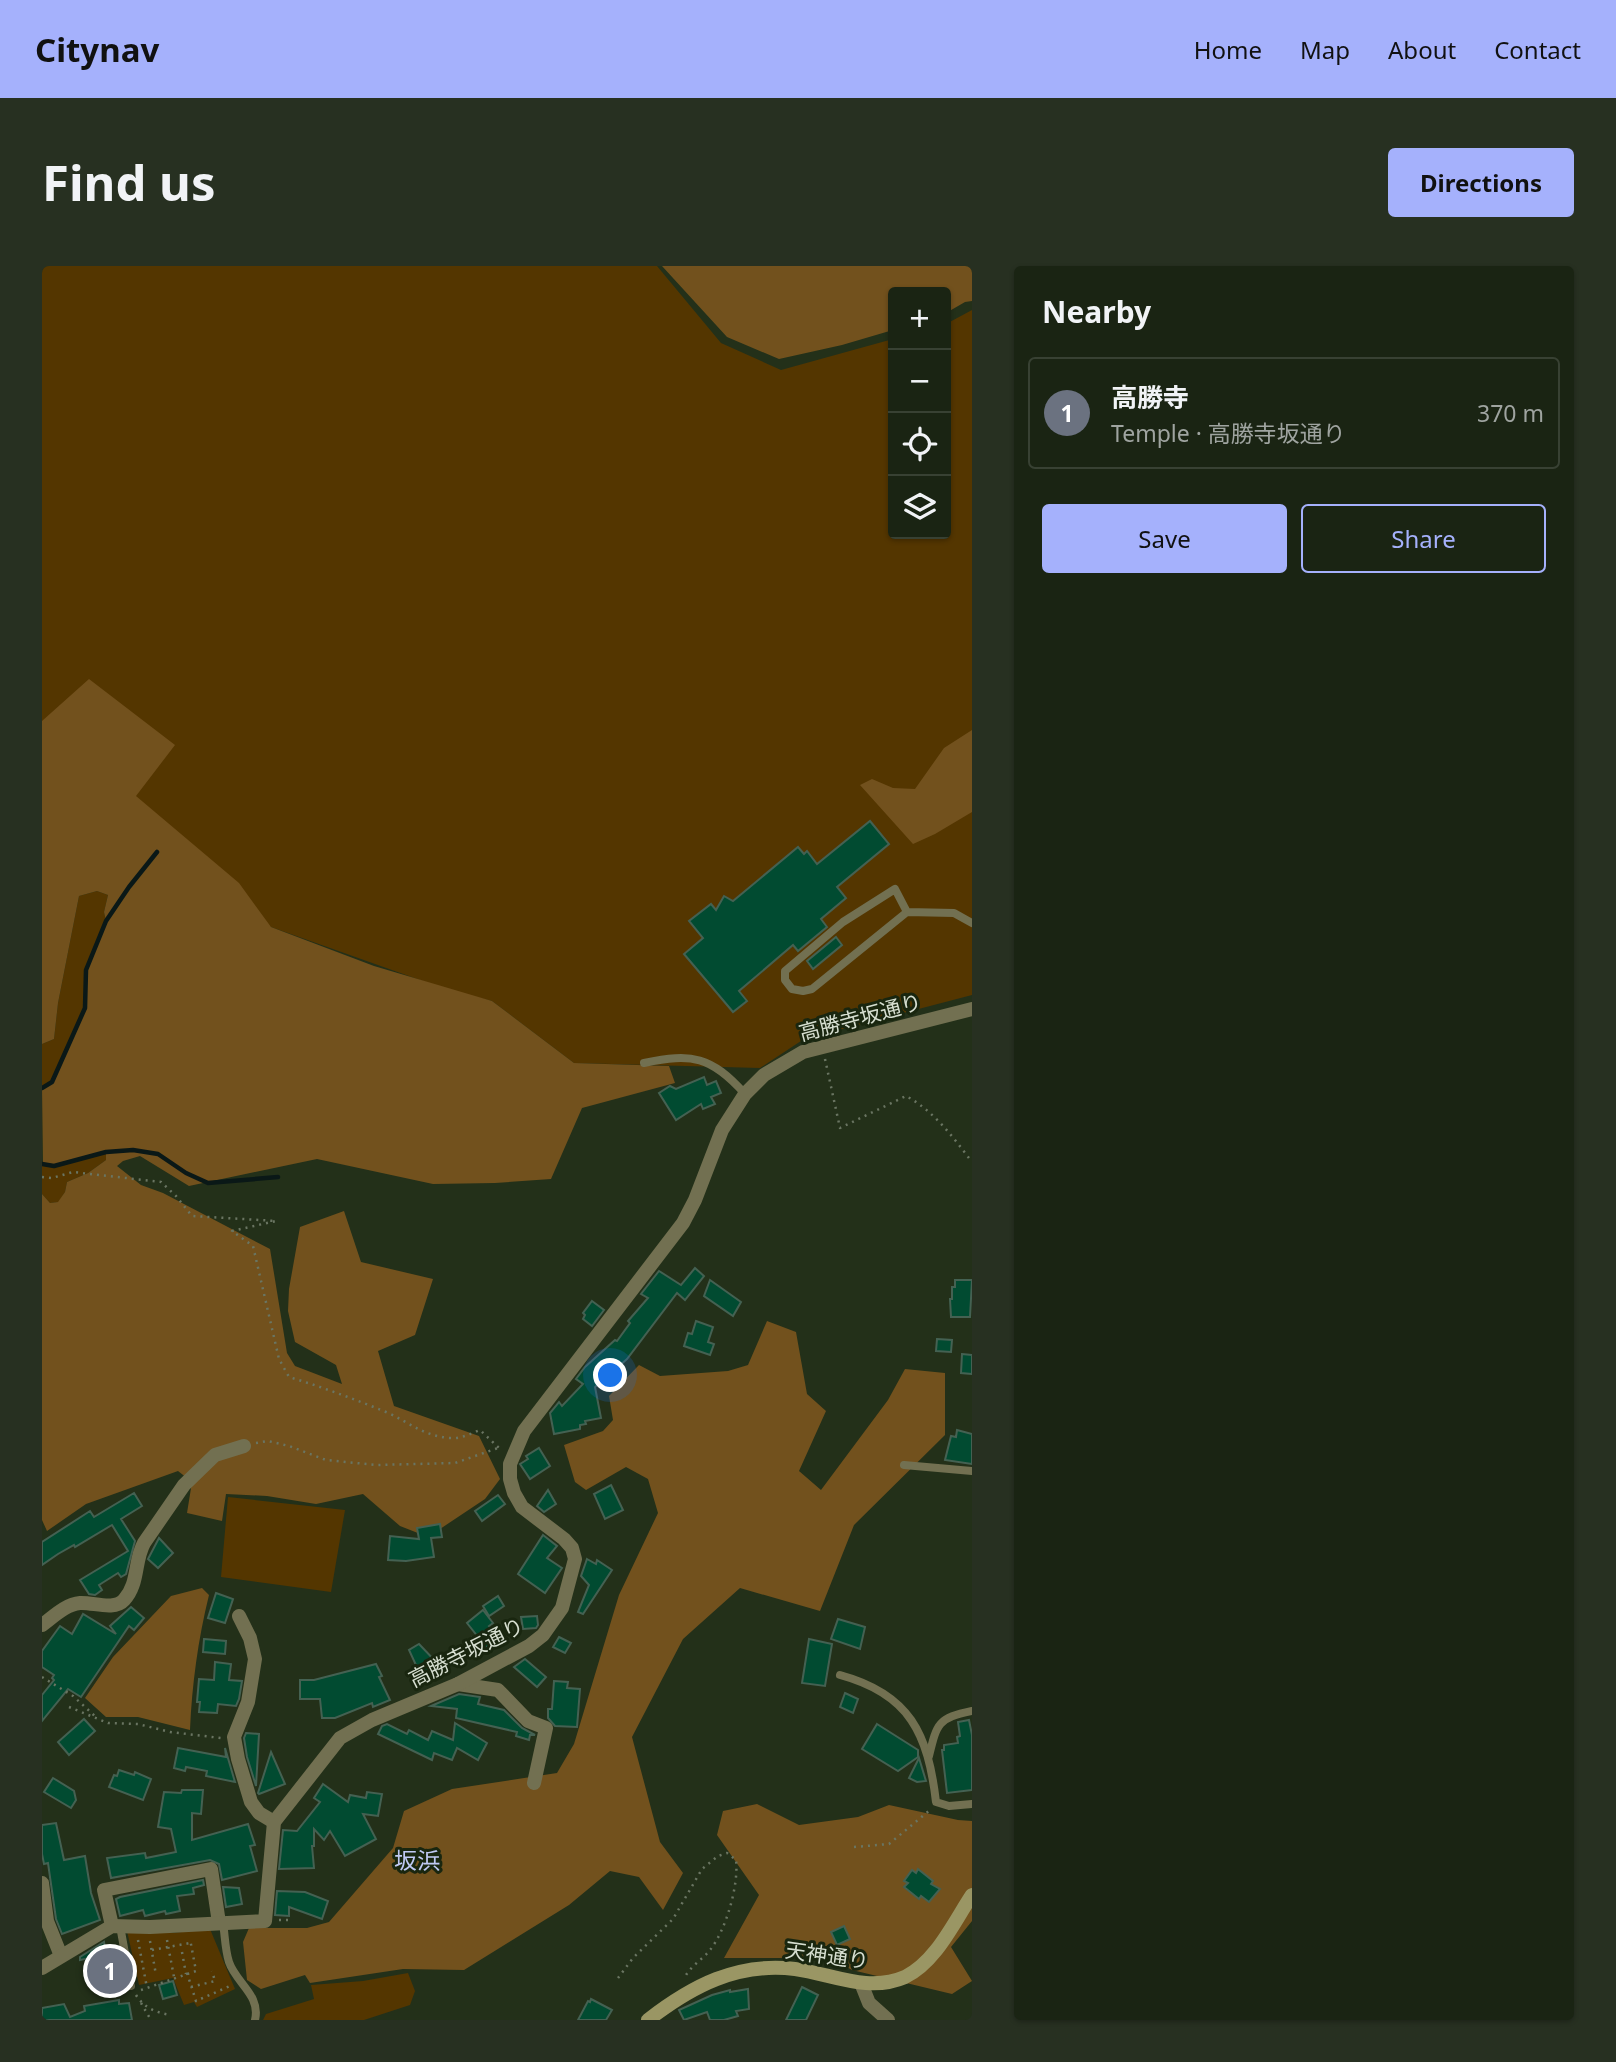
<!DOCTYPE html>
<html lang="en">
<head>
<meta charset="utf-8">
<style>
  :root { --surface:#1a2413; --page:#273021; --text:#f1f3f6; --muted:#9fa4a0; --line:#384133; --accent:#a5b1fc }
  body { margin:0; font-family:"Noto Sans","Noto Sans JP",sans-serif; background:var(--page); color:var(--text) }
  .controls { position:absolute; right:21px; top:21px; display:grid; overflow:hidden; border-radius:7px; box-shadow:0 2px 5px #0004 }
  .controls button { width:63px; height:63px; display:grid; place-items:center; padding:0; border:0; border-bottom:2px solid var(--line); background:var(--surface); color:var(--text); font:35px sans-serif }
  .you { position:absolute; left:569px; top:1110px; width:24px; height:24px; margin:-18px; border:5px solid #fff; border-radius:50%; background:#1a73e8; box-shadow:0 0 0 10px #1a73e833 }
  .badge { display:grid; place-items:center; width:46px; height:46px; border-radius:50%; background:var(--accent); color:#fff; font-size:23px; font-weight:700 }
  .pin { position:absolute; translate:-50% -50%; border:4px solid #fff; box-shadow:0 2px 7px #0006 }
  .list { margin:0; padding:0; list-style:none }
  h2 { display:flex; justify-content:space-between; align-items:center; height:91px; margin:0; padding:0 28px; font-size:30px }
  h2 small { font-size:23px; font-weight:400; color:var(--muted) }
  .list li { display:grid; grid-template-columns:46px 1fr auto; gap:21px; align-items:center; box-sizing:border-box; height:112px; margin:0 14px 14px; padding:0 14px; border:2px solid var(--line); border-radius:7px }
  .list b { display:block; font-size:26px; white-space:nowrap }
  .list p { margin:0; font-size:23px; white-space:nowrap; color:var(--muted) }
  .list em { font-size:23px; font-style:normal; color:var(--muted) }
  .actions { display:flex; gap:14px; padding:21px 28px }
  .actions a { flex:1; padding:16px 0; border:2px solid var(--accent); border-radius:7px; text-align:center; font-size:24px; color:var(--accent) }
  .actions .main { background:var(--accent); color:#111 }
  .icon { flex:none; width:38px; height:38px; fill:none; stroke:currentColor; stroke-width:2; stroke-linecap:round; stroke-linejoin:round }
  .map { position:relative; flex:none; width:930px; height:1754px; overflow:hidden; border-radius:7px }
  header { display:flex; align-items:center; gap:42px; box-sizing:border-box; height:98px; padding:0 35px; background:var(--accent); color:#111 }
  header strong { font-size:33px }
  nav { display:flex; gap:38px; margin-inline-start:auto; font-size:24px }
  .intro { display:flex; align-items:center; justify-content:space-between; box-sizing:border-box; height:168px; padding:0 42px }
  h1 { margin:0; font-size:49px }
  .button { padding:18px 32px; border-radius:7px; background:var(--accent); color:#111; font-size:24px; font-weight:700 }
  main { display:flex; gap:42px; padding:0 42px }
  aside { flex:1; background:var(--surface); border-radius:7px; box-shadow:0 2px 5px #0004 }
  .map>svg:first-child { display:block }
  .green { fill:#543600 }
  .forest { fill:#72511d }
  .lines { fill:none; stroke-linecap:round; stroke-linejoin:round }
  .stream { stroke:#0a1817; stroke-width:4.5 }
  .building { fill:#014b31; stroke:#446152; stroke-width:2 }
  .path { stroke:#6a7562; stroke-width:2.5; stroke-dasharray:2 5; stroke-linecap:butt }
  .lane { stroke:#727051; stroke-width:8 }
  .street { stroke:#727051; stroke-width:14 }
  .secondary { stroke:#9a9664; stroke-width:14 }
  .labels { text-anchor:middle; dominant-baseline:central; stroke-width:6; stroke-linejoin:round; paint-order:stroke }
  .street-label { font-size:21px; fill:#d6ded0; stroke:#19260f }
  .neighbourhood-label { font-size:23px; fill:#c0c9f3; stroke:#19260f }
</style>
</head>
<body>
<header>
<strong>Citynav</strong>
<nav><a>Home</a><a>Map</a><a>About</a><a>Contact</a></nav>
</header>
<div class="intro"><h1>Find us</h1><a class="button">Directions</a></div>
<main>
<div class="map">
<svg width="930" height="1754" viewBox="0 0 930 1754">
  <rect width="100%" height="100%" fill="#233019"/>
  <g class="green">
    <path d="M 0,0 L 615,0 L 679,77 L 739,104 L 851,73 L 851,268 L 904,268 L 904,58 L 930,44 L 930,729 L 762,773 L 718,802 L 532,797 L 450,735 L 409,725 L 229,661 L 0,500 Z"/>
    <path d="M 55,625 L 66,629 L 62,646 L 64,655 L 44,704 L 43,742 L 10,816 L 0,822 L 0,778 L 12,773 L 16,737 L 37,630 Z"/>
    <path d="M 64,886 L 64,894 L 46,907 L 25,916 L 23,926 L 17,936 L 8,937 L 0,928 L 0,897 L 12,900 Z"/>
    <path d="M 186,1231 L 303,1244 L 289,1326 L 179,1311 Z"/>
    <path d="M 168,1663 L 193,1723 L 155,1741 L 152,1736 L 142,1739 L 131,1712 L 97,1719 L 85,1665 L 131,1667 Z"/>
    <path d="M 366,1707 L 373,1725 L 368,1739 L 322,1754 L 221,1754 L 224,1748 L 272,1733 L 269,1719 L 321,1715 Z"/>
  </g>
  <g class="forest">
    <path d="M 620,0 L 930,0 L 930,35 L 923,36 L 904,47 L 904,26 L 851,26 L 851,64 L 800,79 L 737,93 L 685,71 Z"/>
    <path d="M 47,413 L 133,479 L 94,530 L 197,617 L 229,661 L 332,700 L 450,735 L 532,797 L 627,800 L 633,817 L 540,842 L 509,913 L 453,917 L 391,918 L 275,893 L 147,920 L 98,890 L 81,895 L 75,900 L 99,919 L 121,927 L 228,983 L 245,1087 L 253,1100 L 300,1118 L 294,1099 L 253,1076 L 246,1045 L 247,1023 L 258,961 L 302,945 L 319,996 L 391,1013 L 373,1069 L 336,1085 L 352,1140 L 437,1170 L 458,1213 L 443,1233 L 386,1271 L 358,1260 L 321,1228 L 274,1238 L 225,1230 L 184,1228 L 180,1255 L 145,1247 L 150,1216 L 136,1205 L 44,1238 L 5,1265 L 0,1254 L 0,928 L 8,937 L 16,936 L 23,926 L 25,916 L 46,907 L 64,894 L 64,887 L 12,900 L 1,898 L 0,822 L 10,816 L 43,742 L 44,704 L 64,655 L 62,646 L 66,629 L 55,625 L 37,630 L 16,737 L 12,773 L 0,778 L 0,455 Z"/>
    <path d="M 930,464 L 930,546 L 893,568 L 871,578 L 818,519 L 830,513 L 851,522 L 873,523 L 902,482 Z"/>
    <path d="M 725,1055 L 754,1066 L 765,1128 L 784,1145 L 757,1205 L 779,1224 L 846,1134 L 863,1103 L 903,1107 L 903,1169 L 812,1259 L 778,1345 L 698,1322 L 641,1373 L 590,1471 L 618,1576 L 641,1607 L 621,1644 L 597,1611 L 568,1605 L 527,1639 L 422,1704 L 361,1703 L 268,1717 L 263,1709 L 219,1723 L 205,1714 L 201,1676 L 207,1662 L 265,1662 L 287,1656 L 351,1582 L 362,1545 L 410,1523 L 515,1507 L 532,1478 L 577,1329 L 616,1247 L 606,1213 L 584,1201 L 544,1224 L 533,1216 L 522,1179 L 561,1165 L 571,1154 L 567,1130 L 597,1099 L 618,1110 L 686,1105 L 706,1099 Z"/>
    <path d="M 160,1322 L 167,1329 C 156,1374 150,1418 148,1464 L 96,1451 L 64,1451 L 43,1432 L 71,1391 L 129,1330 Z"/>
    <path d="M 715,1538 L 757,1559 L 816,1551 L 847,1539 L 916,1554 L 930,1555 L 930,1655 L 909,1681 L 930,1715 L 910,1728 L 810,1704 L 789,1692 L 682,1692 L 717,1629 L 675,1569 L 681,1545 Z"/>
  </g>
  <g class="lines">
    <g class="stream">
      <path d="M 0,822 L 10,816 L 43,742 L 44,704 L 64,655 L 87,621 L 115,586"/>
      <path d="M 0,898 L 12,900 L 64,886 L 91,884 L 116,888 L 144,907 L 166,917 L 236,911"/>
    </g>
  </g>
  <g class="building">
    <path d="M 828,555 L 847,578 L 795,621 L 804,632 L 779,653 L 785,661 L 756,685 L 751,679 L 697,725 L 705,735 L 691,746 L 642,688 L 661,672 L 647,655 L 669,638 L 674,644 L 682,630 L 691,635 L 756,581 L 762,588 L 765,585 L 775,598 Z"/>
    <path d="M 794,671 L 800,679 L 771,703 L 765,695 Z"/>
    <path d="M 662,811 L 665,819 L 674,815 L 679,827 L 669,831 L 673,838 L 661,843 L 659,838 L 634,854 L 617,827 L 628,820 L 634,823 Z"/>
    <path d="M 653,1002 L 662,1010 L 643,1034 L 635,1027 L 585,1093 L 553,1121 L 559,1152 L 543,1155 L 544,1158 L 538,1159 L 538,1163 L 512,1168 L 508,1147 L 517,1136 L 520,1140 L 541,1118 L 534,1113 L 543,1101 L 573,1074 L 575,1075 L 588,1057 L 586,1055 L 606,1032 L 599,1028 L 617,1005 L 639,1019 Z"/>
    <path d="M 668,1014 L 699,1036 L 691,1050 L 662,1030 Z"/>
    <path d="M 913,1014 L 930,1014 L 928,1051 L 909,1051 L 908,1033 L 910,1033 L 910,1021 L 913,1021 Z"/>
    <path d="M 550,1035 L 562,1044 L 550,1060 L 541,1053 L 543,1049 L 541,1047 Z"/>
    <path d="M 654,1055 L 671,1061 L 666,1076 L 672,1078 L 668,1089 L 642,1080 L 646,1067 L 650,1068 Z"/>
    <path d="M 895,1073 L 910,1074 L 909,1086 L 894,1085 Z"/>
    <path d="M 920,1088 L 930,1089 L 930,1108 L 919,1107 Z"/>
    <path d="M 915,1164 L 930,1168 L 930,1198 L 903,1194 L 909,1170 L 914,1171 Z"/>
    <path d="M 497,1182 L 508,1200 L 488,1213 L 478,1198 L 486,1193 L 484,1190 Z"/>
    <path d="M 569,1219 L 581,1244 L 563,1253 L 552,1228 Z"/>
    <path d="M 506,1224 L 514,1238 L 502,1246 L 495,1240 Z"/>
    <path d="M 92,1227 L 100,1240 L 79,1253 L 93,1275 L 84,1308 L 79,1311 L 76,1307 L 57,1319 L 60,1324 L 53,1329 L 47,1328 L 38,1314 L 86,1285 L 70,1259 L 33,1281 L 32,1279 L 16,1288 L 0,1299 L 0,1276 L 48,1245 L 52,1251 Z"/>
    <path d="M 456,1229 L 463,1238 L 440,1255 L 433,1245 Z"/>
    <path d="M 398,1258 L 400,1271 L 389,1272 L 392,1291 L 364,1295 L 346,1294 L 348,1270 L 377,1273 L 375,1262 Z"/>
    <path d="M 501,1269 L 515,1280 L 505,1292 L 520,1302 L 503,1327 L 476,1308 Z"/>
    <path d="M 117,1272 L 131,1287 L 116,1302 L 106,1293 Z"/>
    <path d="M 545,1293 L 554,1298 L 555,1294 L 570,1304 L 541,1348 L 536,1346 L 547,1319 L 539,1310 Z"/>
    <path d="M 174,1327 L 191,1333 L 183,1357 L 166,1352 Z"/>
    <path d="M 456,1330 L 462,1340 L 447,1350 L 441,1340 Z"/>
    <path d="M 89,1341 L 102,1352 L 92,1364 L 87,1360 L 39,1431 L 26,1423 L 0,1455 L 0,1429 L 12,1414 L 10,1412 L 12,1409 L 0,1401 L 0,1385 L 18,1360 L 30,1368 L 41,1348 L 74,1368 L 68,1360 Z"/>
    <path d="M 441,1344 L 451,1357 L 447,1360 L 453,1366 L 450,1368 L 452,1370 L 460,1370 L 441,1384 L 431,1371 L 436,1371 L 425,1357 Z"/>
    <path d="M 495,1350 L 496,1359 L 494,1362 L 481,1363 L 479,1351 Z"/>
    <path d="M 796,1353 L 823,1361 L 818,1383 L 789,1373 Z"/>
    <path d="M 517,1371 L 529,1377 L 523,1387 L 511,1381 Z"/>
    <path d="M 162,1373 L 184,1375 L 183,1388 L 161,1386 Z"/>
    <path d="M 767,1373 L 790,1378 L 783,1420 L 760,1417 Z"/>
    <path d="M 377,1378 L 397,1399 L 379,1410 L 367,1384 Z"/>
    <path d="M 483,1393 L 504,1411 L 495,1421 L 472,1401 Z"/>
    <path d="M 173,1396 L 189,1398 L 187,1414 L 200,1415 L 197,1433 L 194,1440 L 176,1438 L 175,1447 L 157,1446 L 158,1436 L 155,1436 L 157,1413 L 172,1414 Z"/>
    <path d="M 334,1398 L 340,1410 L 337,1411 L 348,1434 L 331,1441 L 330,1437 L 293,1452 L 280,1452 L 278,1433 L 258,1433 L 258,1414 L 272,1414 Z"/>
    <path d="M 512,1415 L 526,1416 L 525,1422 L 538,1423 L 535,1461 L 513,1460 L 506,1452 L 506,1443 L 510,1443 Z"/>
    <path d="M 803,1427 L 816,1433 L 811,1447 L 798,1441 Z"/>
    <path d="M 417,1428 L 438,1431 L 436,1438 L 462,1444 L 480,1462 L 493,1469 L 488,1469 L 487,1474 L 474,1470 L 475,1466 L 414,1452 L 415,1443 L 389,1440 Z"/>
    <path d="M 42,1453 L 53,1465 L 27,1489 L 16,1476 Z"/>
    <path d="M 927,1454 L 930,1469 L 930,1524 L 905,1527 L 900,1484 L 902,1484 L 902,1479 L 916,1477 L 915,1471 L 918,1470 L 916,1456 Z"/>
    <path d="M 413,1457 L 445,1477 L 436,1494 L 415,1482 L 410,1494 L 392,1487 L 390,1494 L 336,1468 L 340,1460 L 345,1458 L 365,1468 L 367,1464 L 386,1474 L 390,1465 L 411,1474 Z"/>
    <path d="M 835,1458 L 876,1484 L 876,1491 L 856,1505 L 820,1483 Z"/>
    <path d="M 204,1467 L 217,1468 L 214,1520 L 205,1491 L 202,1472 Z"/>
    <path d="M 136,1482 L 184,1491 L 183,1482 L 193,1516 L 164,1510 L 165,1505 L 144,1501 L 143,1505 L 132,1502 Z"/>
    <path d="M 229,1486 L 243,1518 L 217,1528 L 216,1527 Z"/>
    <path d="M 877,1492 L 884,1515 L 875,1516 L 867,1512 Z"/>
    <path d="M 77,1504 L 92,1509 L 93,1506 L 109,1513 L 101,1534 L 67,1521 L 72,1509 L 75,1510 Z"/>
    <path d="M 11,1512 L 32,1525 L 34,1534 L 29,1542 L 2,1526 Z"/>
    <path d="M 281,1518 L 306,1536 L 308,1529 L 324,1532 L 325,1526 L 340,1528 L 336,1550 L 321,1548 L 334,1573 L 303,1590 L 288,1565 L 282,1574 L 272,1563 L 272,1580 L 270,1580 L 272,1602 L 237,1603 L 241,1564 L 255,1565 L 278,1536 L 272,1532 Z"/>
    <path d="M 140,1524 L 161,1524 L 159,1548 L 150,1547 L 150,1574 L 206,1558 L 213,1579 L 208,1580 L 215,1605 L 180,1614 L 177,1598 L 168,1594 L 69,1612 L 65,1592 L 103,1587 L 104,1592 L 134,1586 L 129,1563 L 116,1561 L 122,1526 L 139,1527 Z"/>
    <path d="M 14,1557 L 22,1594 L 43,1590 L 49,1627 L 58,1654 L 20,1668 L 14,1653 L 6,1597 L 2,1598 L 0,1588 L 0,1559 Z"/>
    <path d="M 876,1603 L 891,1615 L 889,1618 L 898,1623 L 887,1636 L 879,1630 L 877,1633 L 862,1621 L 866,1617 L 862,1615 L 870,1604 L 874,1607 Z"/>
    <path d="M 161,1614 L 162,1619 L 151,1622 L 152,1628 L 135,1630 L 138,1645 L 124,1648 L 123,1645 L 103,1650 L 101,1644 L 78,1650 L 74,1633 L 78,1631 Z"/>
    <path d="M 181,1621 L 197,1622 L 200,1638 L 184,1641 Z"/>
    <path d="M 235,1625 L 263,1626 L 286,1635 L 280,1653 L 247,1641 L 247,1650 L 233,1649 Z"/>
    <path d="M 802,1660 L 808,1673 L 795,1679 L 789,1666 Z"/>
    <path d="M 62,1676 L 64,1689 L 38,1694 L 38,1691 Z"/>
    <path d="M 131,1715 L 135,1729 L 121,1733 L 117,1719 Z"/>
    <path d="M 760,1721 L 776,1729 L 764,1754 L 744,1754 Z"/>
    <path d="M 706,1723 L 707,1743 L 694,1745 L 696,1750 L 682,1754 L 668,1754 L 665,1746 L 642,1754 L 637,1744 L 670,1729 L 688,1724 L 688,1726 Z"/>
    <path d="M 549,1733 L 570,1744 L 564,1754 L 536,1754 L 546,1735 L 548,1736 Z"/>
    <path d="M 77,1734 L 77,1738 L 87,1737 L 90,1754 L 0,1754 L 0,1742 L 22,1738 L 28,1751 L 43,1745 L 42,1740 Z"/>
  </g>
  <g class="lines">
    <g class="path">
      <path d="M 783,793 L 798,862 L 864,830 C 892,845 911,871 930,896"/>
      <path d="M 0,911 L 10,912 L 31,906 L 119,916 L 134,930 L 150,950 L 234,955 L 190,965 L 211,980 L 237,1093 L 247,1111 C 280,1121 312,1133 344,1146 C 367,1156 381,1170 408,1172 C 419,1173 428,1168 438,1164 L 457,1182"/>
      <path d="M 214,1177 L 226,1175 L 247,1180 L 284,1194 L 334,1199 L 413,1197 L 456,1182"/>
      <path d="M 0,1411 L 31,1430 L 55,1452"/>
      <path d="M 27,1441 L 66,1457 L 96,1458 L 128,1466 L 179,1472"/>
      <path d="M 812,1581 L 847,1578 L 888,1544"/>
      <path d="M 237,1654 L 249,1654"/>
      <path d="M 96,1674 L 105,1722"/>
      <path d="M 125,1674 L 132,1711"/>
      <path d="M 108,1675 L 114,1709"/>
      <path d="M 110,1684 L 148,1677"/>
      <path d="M 140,1686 L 144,1708"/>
      <path d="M 145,1707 L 154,1735 L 188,1720"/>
      <path d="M 576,1712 L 591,1692 L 631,1653 L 660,1603 L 676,1590 L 685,1587 L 694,1594 C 697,1619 684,1664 668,1684 C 660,1694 647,1701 642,1713"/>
      <path d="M 149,1721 L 173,1715 L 170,1705"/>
      <path d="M 99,1724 L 154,1705 L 148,1673"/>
      <path d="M 94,1729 C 102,1742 115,1747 129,1749"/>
      <path d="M 99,1737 L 109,1754"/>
    </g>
    <g class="lane">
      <path d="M 865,646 L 770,723 L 761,725 L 750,723 L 743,714 L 743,705 L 801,656 L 853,623 L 865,646 L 912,647 L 930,657"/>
      <path d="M 602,797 C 650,787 669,790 703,828"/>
      <path d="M 862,1199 L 930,1205"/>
      <path d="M 798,1409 C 868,1428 886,1468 894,1536 L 907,1540 L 930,1538"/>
      <path d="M 887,1490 C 895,1457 896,1452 930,1445"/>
      <path d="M 181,1657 C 183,1669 183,1684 187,1696 C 194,1717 219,1729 213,1754"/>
      <path d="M 78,1660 L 89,1720"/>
    </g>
    <g class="street">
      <path d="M 197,1350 L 208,1372 L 213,1393 L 206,1436 L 192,1471 L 196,1493 L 209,1536 L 217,1547 L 232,1556"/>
      <path d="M 0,1359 C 11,1351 24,1338 38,1337 C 51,1336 72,1345 82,1334 C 97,1318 92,1295 102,1277 L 142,1219 L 173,1189 L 202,1180"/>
      <path d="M 416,1418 L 456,1424 L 486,1455 L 504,1462 L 492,1517"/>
      <path d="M 0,1617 L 5,1655 L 19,1690"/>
      <path d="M 70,1660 L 62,1624 L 169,1603 L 177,1657"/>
      <path d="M 0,1702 L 70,1660 L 108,1661 L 223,1655 L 232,1556 L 298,1472 L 330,1454 L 416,1418 L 487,1380 L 501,1369 L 520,1342 L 533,1293 L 530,1282 L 522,1273 L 480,1241 L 472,1227 L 468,1213 L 468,1198 L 482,1165 L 641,957 L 653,934 L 680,864 L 703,828 L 722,809 L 761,786 L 930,743"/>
      <path d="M 819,1717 L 827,1737 L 846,1754"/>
    </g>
    <path class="secondary" d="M 606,1754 C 650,1720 695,1696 753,1703 C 790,1708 826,1727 863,1711 C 894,1696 912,1656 930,1629"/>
  </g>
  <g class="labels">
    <g class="street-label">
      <text transform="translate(818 751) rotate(-15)">高勝寺坂通り</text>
      <text transform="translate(424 1386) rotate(-27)">高勝寺坂通り</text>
      <text transform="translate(785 1689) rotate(8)">天神通り</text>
    </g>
    <g class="neighbourhood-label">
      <text x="375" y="1594">坂浜</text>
    </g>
  </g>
</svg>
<div class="controls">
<button>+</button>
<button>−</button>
<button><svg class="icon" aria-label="locate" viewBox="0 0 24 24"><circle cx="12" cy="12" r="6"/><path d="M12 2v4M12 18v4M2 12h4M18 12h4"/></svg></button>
<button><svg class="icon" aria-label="layers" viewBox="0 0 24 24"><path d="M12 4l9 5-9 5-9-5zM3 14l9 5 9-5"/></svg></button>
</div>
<div class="you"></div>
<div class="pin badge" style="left:68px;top:1705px;background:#6b7280">1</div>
</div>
<aside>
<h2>Nearby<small></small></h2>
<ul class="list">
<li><span class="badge" style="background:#6b7280">1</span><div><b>高勝寺</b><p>Temple · 高勝寺坂通り</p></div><em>370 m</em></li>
</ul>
<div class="actions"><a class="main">Save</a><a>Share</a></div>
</aside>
</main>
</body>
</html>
